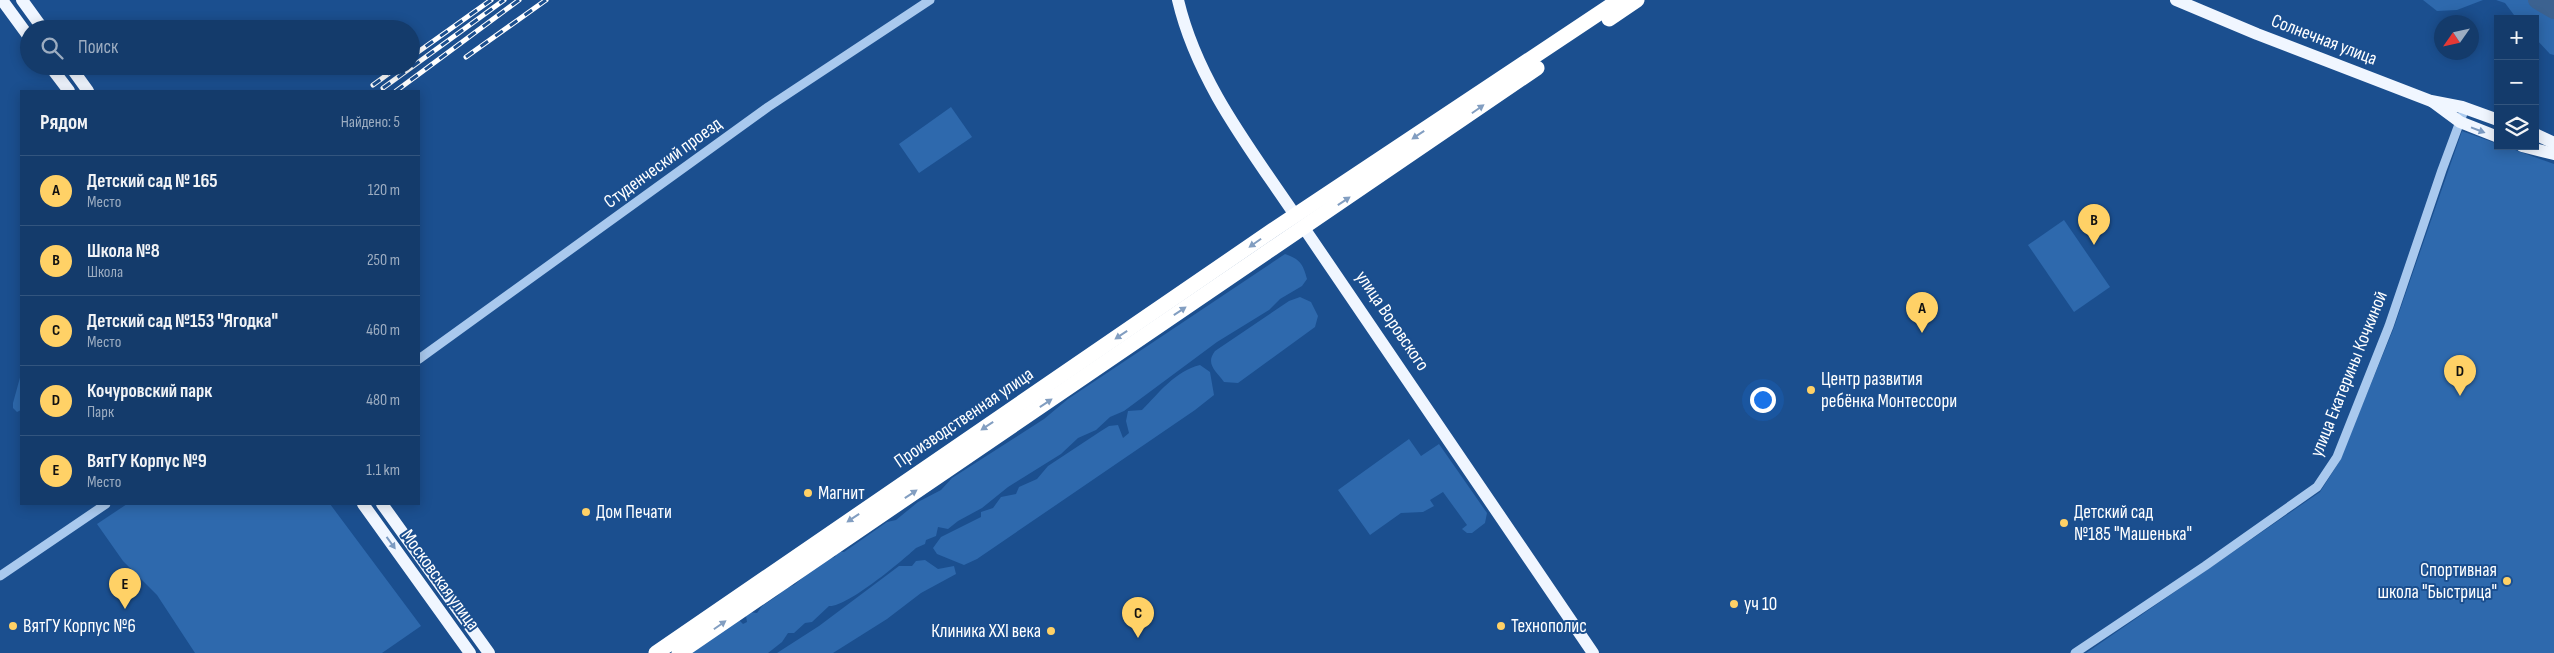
<!DOCTYPE html>
<html lang="ru">
<head>
<meta charset="utf-8">
<style>
  :root { --surface:#143b6b; --page:#1d4271; --text:#f1f3f6; --muted:#9dadc1; --line:#33557e; --accent:#ffd166 }
  body { margin:0; font-family:"Sofia Sans Condensed",sans-serif; background:var(--page); color:var(--text) }
  .controls { position:absolute; right:15px; top:15px; display:grid; overflow:hidden; border-radius:0px; box-shadow:0 2px 12px #0003 }
  .controls button { width:45px; height:45px; display:grid; place-items:center; padding:0; border:0; border-bottom:1px solid var(--line); background:var(--surface); color:var(--text); font:25px sans-serif }
  .compass { position:absolute; left:2434px; top:15px; width:45px; height:45px; border-radius:50%; background:var(--surface); box-shadow:0 2px 12px #0003; rotate:236deg }
  .you { position:absolute; left:1762px; top:399px; width:18px; height:18px; margin:-12px; border:4px solid #fff; border-radius:50%; background:#1a73e8; box-shadow:0 0 0 8px #1a73e833 }
  .badge { display:grid; place-items:center; width:32px; height:32px; border-radius:50%; background:var(--accent); color:#111; font-size:16px; font-weight:700 }
  .pin { position:absolute; translate:-50% -41px; filter:drop-shadow(0 1px 2px #0008) }
  .pin::after { content:''; position:absolute; top:26px; width:18px; height:15px; background:inherit; clip-path:polygon(0 0,100% 0,50% 100%) }
  .list { margin:0; padding:0; list-style:none }
  h2 { display:flex; justify-content:space-between; align-items:center; height:65px; margin:0; padding:0 20px; font-size:21px }
  h2 small { font-size:16px; font-weight:400; color:var(--muted) }
  .list li { display:grid; grid-template-columns:32px 1fr auto; gap:15px; align-items:center; box-sizing:border-box; height:70px; padding:0 20px; border-top:1px solid var(--line) }
  .list b { display:block; font-size:19px; white-space:nowrap }
  .list p { margin:0; font-size:16px; white-space:nowrap; color:var(--muted) }
  .list em { font-size:16px; font-style:normal; color:var(--muted) }
  .icon { flex:none; width:28px; height:28px; fill:none; stroke:currentColor; stroke-width:2; stroke-linecap:round; stroke-linejoin:round }
  .map { position:relative; flex:none; width:2554px; height:653px; overflow:hidden }
  .search { position:absolute; background:var(--surface); box-shadow:0 2px 12px #0003; left:20px; top:20px; width:400px; height:55px; display:flex; align-items:center; gap:12px; box-sizing:border-box; padding:0 18px; border-radius:28px; color:var(--muted); font-size:19px }
  .panel { position:absolute; background:var(--surface); box-shadow:0 2px 12px #0003; left:20px; top:90px; width:400px; height:415px; border-radius:0px }
  .map>svg:first-child { display:block }
  .green { fill:#2e69ad }
  .lines { fill:none; stroke-linecap:round; stroke-linejoin:round }
  .river { stroke:#3c6290; stroke-width:18 }
  .minor { stroke:#a9c9ee; stroke-width:9 }
  .major { stroke:#f0f6ff; stroke-width:12 }
  .highway { stroke:#fff; stroke-width:15 }
  .rail-casing { stroke:#fff; stroke-width:5 }
  .rail { stroke:#1b4f8f; stroke-width:3; stroke-dasharray:9; stroke-linecap:butt }
  .oneway { fill:#829ec1 }
  .oneway2 { fill:#7b9ac1 }
  .poi-dot { fill:#ffd166; stroke:#1b4f8f; stroke-width:2 }
  .labels { text-anchor:middle; dominant-baseline:central; stroke-width:4; stroke-linejoin:round; paint-order:stroke }
  .street-label { font-size:19px; fill:#fff; stroke:#1b4f8f }
  .poi-label { font-size:19px; fill:#fff; stroke:#1b4f8f; text-anchor:start }
</style>
</head>
<body>
<div class="map">
<svg width="2554" height="653" viewBox="0 0 2554 653">
  <rect width="100%" height="100%" fill="#1b4f8f"/>
  <g class="green">
    <path d="M 2423,0 L 2483,0 L 2457,10 L 2437,11 Z"/>
    <path d="M 2496,0 L 2554,0 L 2554,55 L 2550,54 L 2535,38 L 2535,19 L 2517,19 L 2505,3 Z"/>
    <path d="M 951,107 L 972,137 L 919,173 L 899,144 Z"/>
    <path d="M 2462,131 L 2498,144 L 2498,146 L 2504,146 L 2554,164 L 2554,653 L 2086,653 L 2320,492 L 2339,462 L 2393,330 Z"/>
    <path d="M 2064,220 L 2110,287 L 2074,312 L 2028,245 Z"/>
    <path d="M 1285,254 C 1300,259 1303,264 1307,279 L 1302,286 L 1280,299 L 1269,310 L 1217,342 L 1124,411 L 1110,417 L 1096,430 L 1078,438 L 1061,454 L 1008,487 L 982,508 L 958,521 L 948,529 L 938,527 L 936,536 L 926,540 L 925,544 L 916,548 C 902,561 846,608 829,606 L 812,622 L 805,623 L 794,633 L 788,633 L 782,642 L 768,653 L 689,653 L 739,620 L 743,624 L 747,622 L 746,616 L 749,612 L 757,613 L 762,606 L 777,596 L 784,589 L 794,585 L 824,560 L 835,557 L 837,552 L 844,552 L 887,522 L 896,520 L 918,502 L 941,490 L 952,478 L 1044,419 L 1068,399 Z"/>
    <path d="M 1300,297 L 1311,302 L 1318,316 L 1315,327 L 1238,383 L 1224,382 C 1216,371 1205,364 1215,351 L 1289,301 Z"/>
    <path d="M 1200,365 L 1210,372 L 1214,395 L 1195,410 L 977,559 L 964,565 L 937,554 L 933,548 L 941,537 L 981,517 L 981,512 L 993,508 L 1001,497 L 1016,494 L 1019,487 L 1037,479 L 1048,466 L 1101,431 L 1109,426 L 1118,425 L 1123,438 L 1129,433 L 1126,421 L 1128,411 L 1142,410 C 1159,393 1175,371 1200,365 Z"/>
    <path d="M 21,374 L 21,410 L 17,412 L 13,408 L 13,403 Z"/>
    <path d="M 1409,439 L 1421,456 L 1439,444 L 1487,513 L 1485,523 L 1472,533 L 1467,533 L 1462,529 L 1467,525 L 1443,492 L 1430,500 L 1434,506 L 1423,512 L 1401,513 L 1370,535 L 1338,490 Z"/>
    <path d="M 127,504 L 330,504 L 421,626 L 382,653 L 195,653 L 157,595 L 123,561 L 97,524 Z"/>
    <path d="M 925,560 L 938,569 L 954,566 L 956,574 L 921,593 L 887,619 L 833,653 L 777,653 L 819,626 L 899,566 L 912,566 L 916,561 Z"/>
  </g>
  <g class="lines">
    <path class="river" d="M 2537,0 L 2554,10"/>
    <g class="minor">
      <path d="M 419,359 L 768,107 L 930,0"/>
      <path d="M 0,576 L 106,504"/>
      <path d="M 2075,653 L 2205,566 L 2317,487 L 2337,457 L 2389,326 L 2442,170 L 2465,108"/>
    </g>
    <g class="major">
      <path d="M 2,0 L 29,37"/>
      <path d="M 22,0 L 43,29"/>
      <path d="M 1178,0 C 1197,81 1249,147 1295,215"/>
      <path d="M 2176,0 L 2257,34 L 2431,101 L 2462,107 L 2498,120"/>
      <path d="M 50,66 L 69,91"/>
      <path d="M 70,66 L 88,91"/>
      <path d="M 2433,102 L 2460,122 L 2498,137"/>
      <path d="M 2535,134 L 2554,143"/>
      <path d="M 2522,146 L 2554,154"/>
      <path d="M 1304,228 L 1593,653"/>
      <path d="M 363,504 L 470,653"/>
      <path d="M 382,504 L 489,653"/>
    </g>
    <g class="highway">
      <path d="M 1609,19 L 1637,0"/>
      <path d="M 656,653 L 1273,230 L 1619,0"/>
      <path d="M 679,653 L 1537,68"/>
    </g>
    <g class="rail-casing">
      <g id="rail">
        <path d="M 411,57 L 491,0"/>
        <path d="M 466,57 L 546,0"/>
        <path d="M 373,85 L 399,66"/>
        <path d="M 383,88 L 504,0"/>
        <path d="M 396,91 L 519,0"/>
      </g>
    </g>
    <use href="#rail" class="rail"/>
  </g>
  <defs><path id="oneway-solid" d="M-6-.8H1V-3.2L6.5 0L1 3.2V.8H-6Z" transform="scale(1.25)"/></defs>
  <g class="oneway">
    <use href="#oneway-solid" transform="translate(1478 109) rotate(-35)"/>
    <use href="#oneway-solid" transform="translate(1418 135) rotate(146)"/>
    <use href="#oneway-solid" transform="translate(1344 201) rotate(-34)"/>
    <use href="#oneway-solid" transform="translate(1255 243) rotate(145)"/>
    <use href="#oneway-solid" transform="translate(1180 311) rotate(-34)"/>
    <use href="#oneway-solid" transform="translate(1121 335) rotate(146)"/>
    <use href="#oneway-solid" transform="translate(1046 403) rotate(-34)"/>
    <use href="#oneway-solid" transform="translate(987 426) rotate(146)"/>
    <use href="#oneway-solid" transform="translate(911 494) rotate(-34)"/>
    <use href="#oneway-solid" transform="translate(853 518) rotate(146)"/>
    <use href="#oneway-solid" transform="translate(720 625) rotate(-35)"/>
  </g>
  <g class="oneway2">
    <use href="#oneway-solid" transform="translate(2478 130) rotate(21)"/>
    <use href="#oneway-solid" transform="translate(391 543) rotate(54)"/>
  </g>
  <g class="poi-dot">
    <circle cx="1811" cy="390" r="5"/>
    <circle cx="808" cy="493" r="5"/>
    <circle cx="586" cy="512" r="5"/>
    <circle cx="2064" cy="523" r="5"/>
    <circle cx="2507" cy="581" r="5"/>
    <circle cx="1734" cy="604" r="5"/>
    <circle cx="13" cy="626" r="5"/>
    <circle cx="1501" cy="626" r="5"/>
    <circle cx="1051" cy="631" r="5"/>
  </g>
  <g class="labels">
    <g class="street-label">
      <text transform="translate(2324 40) rotate(21)">Солнечная улица</text>
      <text transform="translate(663 163) rotate(-36)">Студенческий проезд</text>
      <text transform="translate(1392 321) rotate(56)">улица Воровского</text>
      <text transform="translate(2349 374) rotate(-68)">улица Екатерины Кочкиной</text>
      <text transform="translate(964 418) rotate(-34)">Производственная улица</text>
      <text transform="translate(440 580) rotate(54)">Московская улица</text>
    </g>
    <g class="poi-label">
      <text x="1821" y="379">Центр развития<tspan x="1821" dy="22">ребёнка Монтессори</tspan></text>
      <text x="818" y="493">Магнит</text>
      <text x="596" y="512">Дом Печати</text>
      <text x="2074" y="512">Детский сад<tspan x="2074" dy="22">№185 "Машенька"</tspan></text>
      <text x="2497" y="570" text-anchor="end">Спортивная<tspan x="2497" dy="22">школа "Быстрица"</tspan></text>
      <text x="1744" y="604">уч 10</text>
      <text x="23" y="626">ВятГУ Корпус №6</text>
      <text x="1511" y="626">Технополис</text>
      <text x="1041" y="631" text-anchor="end">Клиника XXI века</text>
    </g>
  </g>
</svg>
<div class="controls">
<button>+</button>
<button>−</button>
<button><svg class="icon" aria-label="layers" viewBox="0 0 24 24"><path d="M12 4l9 5-9 5-9-5zM3 14l9 5 9-5"/></svg></button>
</div>
<svg class="compass" viewBox="-18 -18 36 36"><path d="M0-13l5 13h-10z" fill="#e53935"/><path d="M0 13l5-13h-10z" fill="#9dadc1"/></svg>
<div class="you"></div>
<div class="pin badge" style="left:1922px;top:333px">A</div>
<div class="pin badge" style="left:2094px;top:245px">B</div>
<div class="pin badge" style="left:1138px;top:638px">C</div>
<div class="pin badge" style="left:2460px;top:396px">D</div>
<div class="pin badge" style="left:125px;top:609px">E</div>
<div class="search"><svg class="icon" aria-label="search" viewBox="0 0 24 24"><circle cx="10" cy="10" r="6"/><path d="M15 15l6 6"/></svg>Поиск</div>
<section class="panel">
<h2>Рядом<small>Найдено: 5</small></h2>
<ul class="list">
<li><span class="badge">A</span><div><b>Детский сад № 165</b><p>Место</p></div><em>120 m</em></li>
<li><span class="badge">B</span><div><b>Школа №8</b><p>Школа</p></div><em>250 m</em></li>
<li><span class="badge">C</span><div><b>Детский сад №153 &quot;Ягодка&quot;</b><p>Место</p></div><em>460 m</em></li>
<li><span class="badge">D</span><div><b>Кочуровский парк</b><p>Парк</p></div><em>480 m</em></li>
<li><span class="badge">E</span><div><b>ВятГУ Корпус №9</b><p>Место</p></div><em>1.1 km</em></li>
</ul>
</section>
</div>
</body>
</html>
